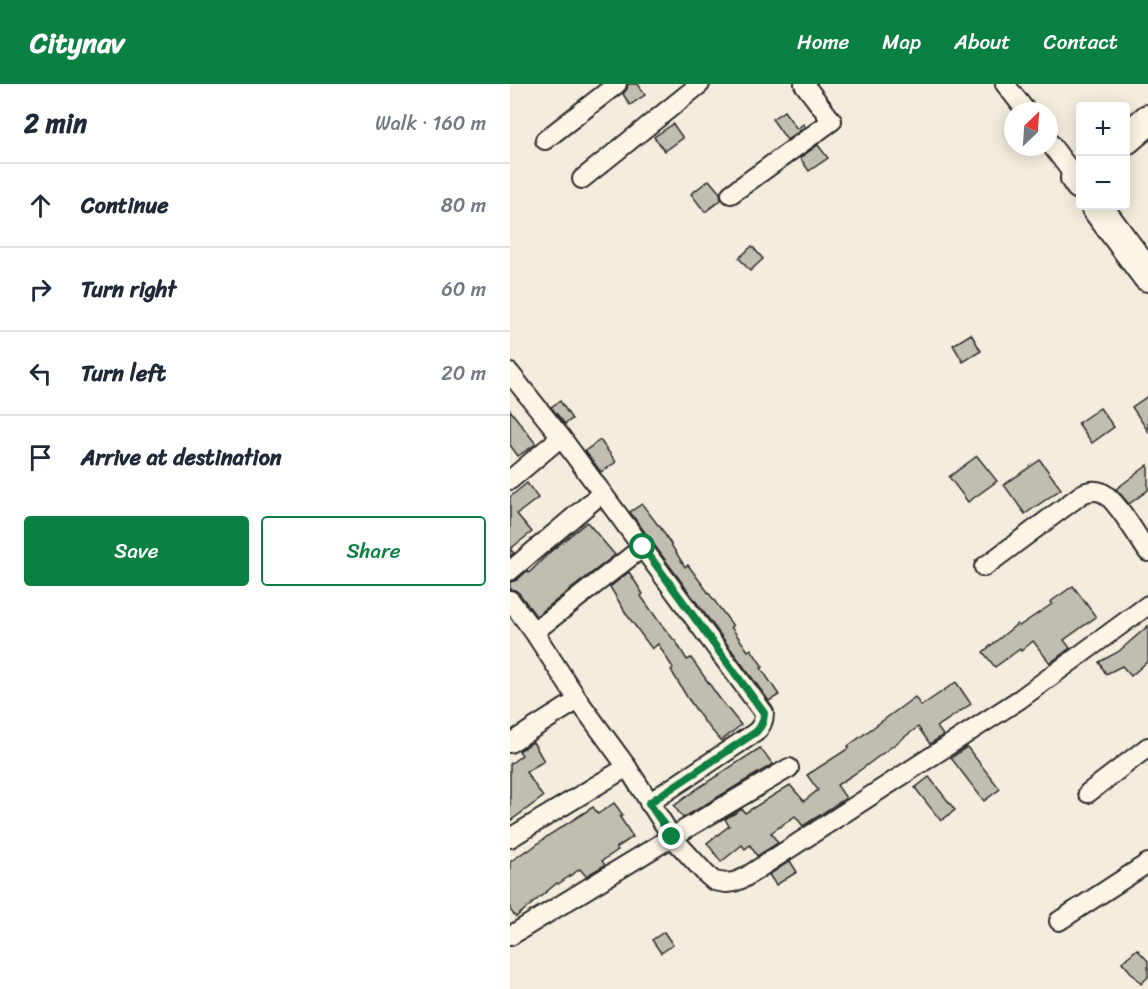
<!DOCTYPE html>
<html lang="en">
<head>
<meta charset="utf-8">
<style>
  :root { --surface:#fff; --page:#f6f6f7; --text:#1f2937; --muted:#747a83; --line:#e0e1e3; --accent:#0b8043 }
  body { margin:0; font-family:Sriracha,sans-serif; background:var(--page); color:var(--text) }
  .controls { position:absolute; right:18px; top:18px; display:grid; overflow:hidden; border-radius:6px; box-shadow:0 3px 15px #0003 }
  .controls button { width:54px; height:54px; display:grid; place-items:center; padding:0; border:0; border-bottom:2px solid var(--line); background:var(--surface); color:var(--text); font:30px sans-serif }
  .compass { position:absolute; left:494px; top:18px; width:54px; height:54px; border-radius:50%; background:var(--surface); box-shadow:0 3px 15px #0003; rotate:25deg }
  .stop { position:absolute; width:18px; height:18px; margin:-14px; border:4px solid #0b8043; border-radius:50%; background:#fff }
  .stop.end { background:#0b8043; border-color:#fff; box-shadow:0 2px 6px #0008 }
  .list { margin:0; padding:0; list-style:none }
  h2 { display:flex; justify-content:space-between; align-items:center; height:78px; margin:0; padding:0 24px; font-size:26px }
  h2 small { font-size:20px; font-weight:400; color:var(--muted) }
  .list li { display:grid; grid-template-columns:39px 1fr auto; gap:18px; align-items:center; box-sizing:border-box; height:84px; padding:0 24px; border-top:2px solid var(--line) }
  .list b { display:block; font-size:22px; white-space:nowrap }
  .list em { font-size:20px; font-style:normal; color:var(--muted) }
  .actions { display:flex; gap:12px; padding:18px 24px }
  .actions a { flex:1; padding:14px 0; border:2px solid var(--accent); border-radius:6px; text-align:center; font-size:21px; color:var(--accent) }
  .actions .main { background:var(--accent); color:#fff }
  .icon { flex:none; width:33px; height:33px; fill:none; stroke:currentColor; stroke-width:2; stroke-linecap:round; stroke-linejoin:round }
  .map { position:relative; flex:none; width:638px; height:905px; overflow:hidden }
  header { display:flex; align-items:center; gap:36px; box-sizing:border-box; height:84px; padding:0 30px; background:var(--accent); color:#fff }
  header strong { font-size:28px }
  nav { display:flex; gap:33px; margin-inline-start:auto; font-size:21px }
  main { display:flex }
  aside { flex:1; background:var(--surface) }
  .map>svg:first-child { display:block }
  .building { fill:#c2bdb1; stroke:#2b2b2b; stroke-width:1.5 }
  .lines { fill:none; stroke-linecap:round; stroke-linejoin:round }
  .minor-casing { stroke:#2b2b2b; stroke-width:22 }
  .primary-casing { stroke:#2b2b2b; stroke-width:34 }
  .minor { stroke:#fcf5e5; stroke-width:18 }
  .primary { stroke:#fcf5e5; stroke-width:30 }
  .route { stroke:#0b8043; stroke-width:8 }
</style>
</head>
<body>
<header>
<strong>Citynav</strong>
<nav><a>Home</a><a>Map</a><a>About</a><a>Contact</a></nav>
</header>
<main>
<aside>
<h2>2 min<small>Walk · 160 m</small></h2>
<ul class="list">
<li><svg class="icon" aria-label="ahead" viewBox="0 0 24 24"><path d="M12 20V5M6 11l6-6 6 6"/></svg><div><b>Continue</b></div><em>80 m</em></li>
<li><svg class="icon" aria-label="right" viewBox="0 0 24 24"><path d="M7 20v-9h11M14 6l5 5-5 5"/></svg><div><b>Turn right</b></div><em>60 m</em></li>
<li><svg class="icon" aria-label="left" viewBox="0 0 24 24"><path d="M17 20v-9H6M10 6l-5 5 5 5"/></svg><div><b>Turn left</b></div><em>20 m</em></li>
<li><svg class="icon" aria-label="arrive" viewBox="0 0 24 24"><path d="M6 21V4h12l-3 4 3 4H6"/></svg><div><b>Arrive at destination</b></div></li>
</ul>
<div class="actions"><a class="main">Save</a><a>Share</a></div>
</aside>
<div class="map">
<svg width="638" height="905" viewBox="0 0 638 905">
  <rect width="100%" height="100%" fill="#f4edde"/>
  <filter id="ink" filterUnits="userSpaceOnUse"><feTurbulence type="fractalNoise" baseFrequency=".0167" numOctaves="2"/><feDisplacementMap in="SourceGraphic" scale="12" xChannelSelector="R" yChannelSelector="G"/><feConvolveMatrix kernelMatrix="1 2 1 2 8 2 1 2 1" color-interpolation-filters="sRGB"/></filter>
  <g filter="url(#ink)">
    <g class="building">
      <path d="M 118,0 L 128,0 L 135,11 L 120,21 L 113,10 L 117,5 Z"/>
      <path d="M 274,27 L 287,45 L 293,40 L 295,43 L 277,56 L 262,35 Z"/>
      <path d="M 163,40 L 173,54 L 155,67 L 144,53 Z"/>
      <path d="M 308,61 L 318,74 L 299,87 L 290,74 Z"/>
      <path d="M 199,96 L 210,109 L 211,116 L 195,128 L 181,110 Z"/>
      <path d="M 242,162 L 253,175 L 240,187 L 229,174 Z"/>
      <path d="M 461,250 L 471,267 L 453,278 L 443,261 Z"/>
      <path d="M 638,312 L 638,347 L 622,323 Z"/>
      <path d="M 50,317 L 62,335 L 55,340 L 41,323 Z"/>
      <path d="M 590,324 L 604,343 L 582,359 L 568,339 Z"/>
      <path d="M 0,326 L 26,360 L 8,372 L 0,361 Z"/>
      <path d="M 90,356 L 106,378 L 91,388 L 75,367 Z"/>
      <path d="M 467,372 L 487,397 L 458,418 L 439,393 Z"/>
      <path d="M 530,376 L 551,405 L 515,430 L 494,401 Z"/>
      <path d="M 638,381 L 638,406 L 619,420 L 606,405 Z"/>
      <path d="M 17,399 L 28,414 L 7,430 L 22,448 L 0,465 L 4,469 L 0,472 L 0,413 Z"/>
      <path d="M 132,420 L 148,441 L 149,441 L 175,483 L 178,481 L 223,542 L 221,543 L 238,567 L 241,565 L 253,583 L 251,584 L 269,611 L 259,617 L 120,428 Z"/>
      <path d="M 77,438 L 105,471 L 26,532 L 9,509 L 5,506 L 0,505 L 0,498 L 7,496 L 17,487 L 19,489 L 40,468 Z"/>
      <path d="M 119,488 L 133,510 L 131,512 L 150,539 L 164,556 L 165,556 L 177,576 L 181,574 L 210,615 L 231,641 L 211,657 L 193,636 L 177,613 L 161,586 L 163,584 L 148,560 L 142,565 L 117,531 L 100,503 Z"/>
      <path d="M 563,502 L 586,533 L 554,556 L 560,564 L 540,579 L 523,557 L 511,567 L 510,565 L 485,583 L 473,568 L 507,540 L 509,542 L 542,520 L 540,518 Z"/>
      <path d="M 638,542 L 638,577 L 621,592 L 612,582 L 596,590 L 589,578 L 608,568 Z"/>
      <path d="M 446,598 L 461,620 L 427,643 L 433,651 L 420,660 L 408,643 L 349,687 L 327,701 L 336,714 L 293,742 L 285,732 L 261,749 L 268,759 L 247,772 L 240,761 L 235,765 L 232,761 L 211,778 L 197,759 L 219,742 L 215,735 L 232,725 L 235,729 L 280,701 L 294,717 L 308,706 L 297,691 L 339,664 L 338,662 L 405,613 L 411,622 Z"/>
      <path d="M 23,658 L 34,677 L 16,688 L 33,713 L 0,737 L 0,680 L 12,671 L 9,667 Z"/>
      <path d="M 457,663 L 490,705 L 474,717 L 441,674 Z"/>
      <path d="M 250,664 L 263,680 L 173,734 L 164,722 L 188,704 Z"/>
      <path d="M 419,693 L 445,726 L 431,737 L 405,704 Z"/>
      <path d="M 104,719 L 113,731 L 110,733 L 123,753 L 106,764 L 108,766 L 92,777 L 95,781 L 76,792 L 70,785 L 48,800 L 47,799 L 6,833 L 0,826 L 0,778 L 17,766 L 18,767 L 39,751 L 83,723 L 88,730 Z"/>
      <path d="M 280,777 L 287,788 L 266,801 L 259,791 Z"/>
      <path d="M 154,848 L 163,861 L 151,869 L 142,856 Z"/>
      <path d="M 627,865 L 638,877 L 638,893 L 631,900 L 612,878 Z"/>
    </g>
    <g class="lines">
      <g class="minor-casing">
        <g id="minor">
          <path d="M 495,0 L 516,27"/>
          <path d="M 35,56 L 107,0"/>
          <path d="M 539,58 L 566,94"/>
          <path d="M 72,95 L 190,0"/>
          <path d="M 221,110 L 322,37 L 294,0"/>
          <path d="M 0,289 L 51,353 L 254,629 C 254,637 252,642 246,648 L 139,719"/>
          <path d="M 0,396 L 51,353"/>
          <path d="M 474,483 L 572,410 C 578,407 585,406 591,408 C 605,413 629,455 638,468"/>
          <path d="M 0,487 L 92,409"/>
          <path d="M 0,516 L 24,548 L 68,616 L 117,683 L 162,753 L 196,790 L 204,797 L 216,799 L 224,798 L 234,794 L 510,615 L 638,521"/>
          <path d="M 24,548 L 133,463"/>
          <path d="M 0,659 L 68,616"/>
          <path d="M 578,709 L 638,663"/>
          <path d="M 0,754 L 117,683"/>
          <path d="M 549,837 L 638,779"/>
          <path d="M 0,852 L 162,753 L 279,684"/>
        </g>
      </g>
      <g class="primary-casing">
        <g id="primary">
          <path d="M 616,55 L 638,36"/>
          <path d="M 570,91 L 566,94 L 570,100"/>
          <path d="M 586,122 L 638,192"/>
        </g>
      </g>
      <use href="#minor" class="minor"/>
      <use href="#primary" class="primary"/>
    </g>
  </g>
  <g class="lines" filter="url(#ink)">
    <path class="route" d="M 133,463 L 254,629 C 254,637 252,642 246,648 L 139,719 L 162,753"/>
  </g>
</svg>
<div class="controls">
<button>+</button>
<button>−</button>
</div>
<svg class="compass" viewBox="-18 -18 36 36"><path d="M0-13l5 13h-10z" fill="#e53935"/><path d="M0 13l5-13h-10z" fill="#747a83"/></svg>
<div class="stop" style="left:133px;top:463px"></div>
<div class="stop end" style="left:162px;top:753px"></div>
</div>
</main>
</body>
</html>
